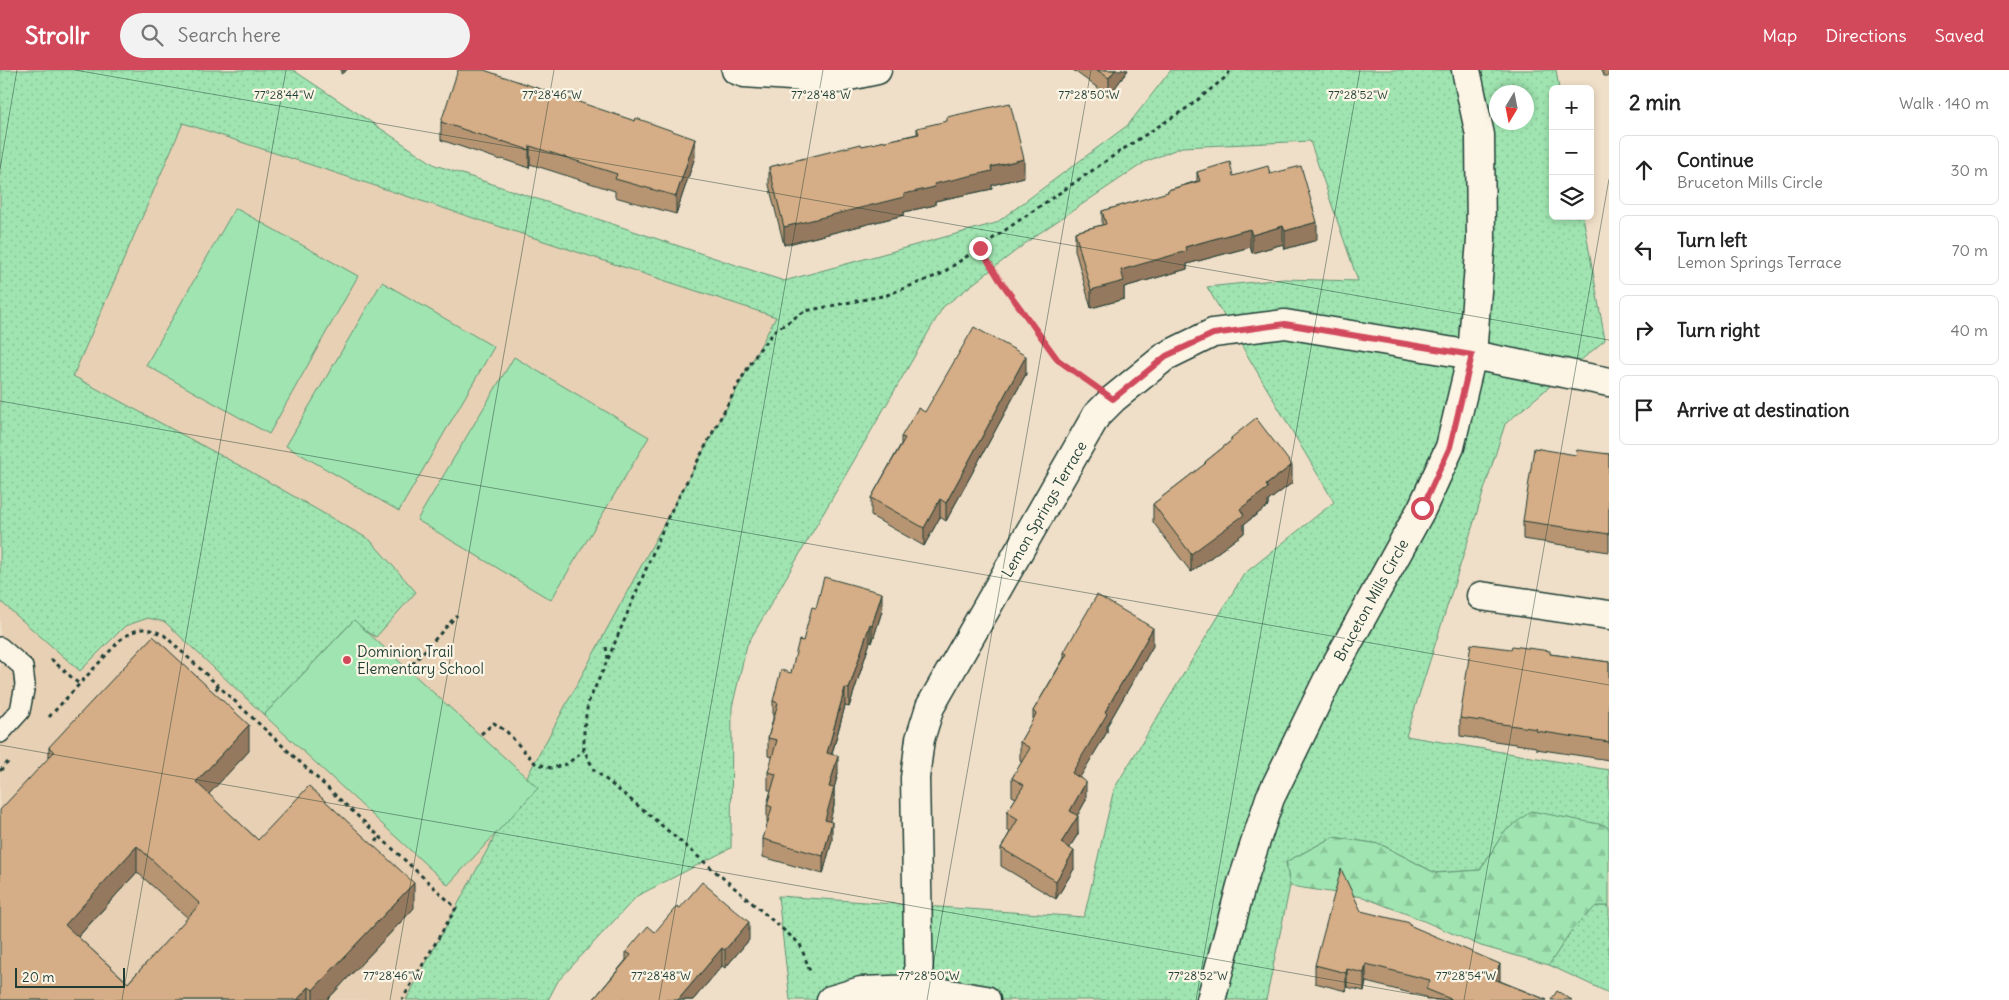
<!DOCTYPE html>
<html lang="en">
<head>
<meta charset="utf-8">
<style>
  :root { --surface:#fff; --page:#f2f2f2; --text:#222; --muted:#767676; --line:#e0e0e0; --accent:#d1495b }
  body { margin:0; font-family:Delius,sans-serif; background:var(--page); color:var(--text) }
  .controls { position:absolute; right:15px; top:15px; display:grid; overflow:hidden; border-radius:8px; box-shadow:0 2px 8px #0003 }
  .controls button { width:45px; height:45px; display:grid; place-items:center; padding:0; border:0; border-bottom:1px solid var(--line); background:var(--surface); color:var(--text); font:25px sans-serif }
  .compass { position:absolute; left:1489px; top:15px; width:45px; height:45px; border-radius:50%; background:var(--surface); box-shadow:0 2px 8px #0003; rotate:190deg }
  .scale { position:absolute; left:15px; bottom:12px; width:110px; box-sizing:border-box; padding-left:5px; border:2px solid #1f3d34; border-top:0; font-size:14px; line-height:18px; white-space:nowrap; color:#1f3d34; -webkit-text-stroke:4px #fcf5e5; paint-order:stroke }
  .stop { position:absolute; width:15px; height:15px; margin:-11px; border:4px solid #d1495b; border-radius:50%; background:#fff }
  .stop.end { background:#d1495b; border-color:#fff; box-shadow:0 1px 5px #0008 }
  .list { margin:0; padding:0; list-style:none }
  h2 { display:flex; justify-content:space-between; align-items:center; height:65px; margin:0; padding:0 20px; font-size:21px }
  h2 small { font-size:16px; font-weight:400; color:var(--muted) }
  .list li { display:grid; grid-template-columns:32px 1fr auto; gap:15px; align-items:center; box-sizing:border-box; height:70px; margin:0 10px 10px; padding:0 10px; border:1px solid var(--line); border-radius:8px }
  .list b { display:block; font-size:19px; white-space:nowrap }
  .list p { margin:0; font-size:16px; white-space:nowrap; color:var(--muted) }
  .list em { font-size:16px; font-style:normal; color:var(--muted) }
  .icon { flex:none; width:28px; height:28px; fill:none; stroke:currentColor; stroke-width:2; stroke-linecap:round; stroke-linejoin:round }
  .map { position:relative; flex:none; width:1609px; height:930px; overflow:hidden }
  header { display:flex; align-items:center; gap:30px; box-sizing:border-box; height:70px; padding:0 25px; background:var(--accent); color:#fff }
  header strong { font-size:24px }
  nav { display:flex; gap:28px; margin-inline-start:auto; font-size:18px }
  .search { width:350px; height:45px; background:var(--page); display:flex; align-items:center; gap:12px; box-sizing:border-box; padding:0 18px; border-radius:28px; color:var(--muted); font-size:19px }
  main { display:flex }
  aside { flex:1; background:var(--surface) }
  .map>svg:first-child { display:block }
  .built { fill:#e8d0b4 }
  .grass { fill:url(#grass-dots); stroke:#609172; fill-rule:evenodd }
  .forest { fill:url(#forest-firs); stroke:#609172 }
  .garden { fill:#a0e5b1; stroke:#609172 }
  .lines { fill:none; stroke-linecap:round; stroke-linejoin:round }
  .service-casing { stroke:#1f3d34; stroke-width:22 }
  .minor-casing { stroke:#1f3d34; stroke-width:31 }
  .path { stroke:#1f3d34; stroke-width:3; stroke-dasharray:4 4; stroke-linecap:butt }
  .service { stroke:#fcf5e5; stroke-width:19 }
  .minor { stroke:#fcf5e5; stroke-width:28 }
  .wall { fill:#b79573; stroke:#1f3d34; fill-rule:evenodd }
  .shaded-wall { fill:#95795e; stroke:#1f3d34 }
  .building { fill:#d5ad86; stroke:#1f3d34; fill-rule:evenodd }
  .route { stroke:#d1495b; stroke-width:6 }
  .ticks { fill:none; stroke:#1f3d34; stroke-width:1; stroke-opacity:0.45 }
  .poi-dot { fill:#d1495b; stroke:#fcf5e5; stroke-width:2 }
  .labels { text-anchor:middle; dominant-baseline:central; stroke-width:4.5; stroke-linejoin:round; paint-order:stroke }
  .street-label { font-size:15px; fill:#1f3d34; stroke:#fcf5e5 }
  .poi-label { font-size:15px; fill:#1f3d34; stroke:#fcf5e5; text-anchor:start }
  .ticks-label { font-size:12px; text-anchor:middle; fill:#1f3d34; stroke:#fcf5e5; stroke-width:4.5; stroke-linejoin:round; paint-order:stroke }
</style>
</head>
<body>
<header>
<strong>Strollr</strong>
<div class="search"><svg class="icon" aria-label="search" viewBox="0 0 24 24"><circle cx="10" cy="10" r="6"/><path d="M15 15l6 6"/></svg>Search here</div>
<nav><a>Map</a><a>Directions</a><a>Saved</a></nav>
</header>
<main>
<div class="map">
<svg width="1609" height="930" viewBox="0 0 1609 930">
  <defs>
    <pattern id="grass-dots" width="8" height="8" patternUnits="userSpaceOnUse" patternTransform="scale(1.25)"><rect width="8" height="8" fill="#a0e5b1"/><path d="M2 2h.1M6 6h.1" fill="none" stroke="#89c599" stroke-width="1.8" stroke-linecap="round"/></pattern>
    <pattern id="forest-firs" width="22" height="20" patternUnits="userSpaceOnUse" patternTransform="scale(1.25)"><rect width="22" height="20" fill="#a0e5b1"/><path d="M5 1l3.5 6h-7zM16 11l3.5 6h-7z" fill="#89c599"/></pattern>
  </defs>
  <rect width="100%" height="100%" fill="#f0dfc8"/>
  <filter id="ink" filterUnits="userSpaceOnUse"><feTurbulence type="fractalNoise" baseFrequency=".02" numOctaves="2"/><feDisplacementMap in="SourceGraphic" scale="10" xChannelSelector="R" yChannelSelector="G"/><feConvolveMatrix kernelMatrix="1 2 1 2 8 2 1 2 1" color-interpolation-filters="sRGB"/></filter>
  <g filter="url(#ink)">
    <path class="built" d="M 0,0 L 27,2 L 863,275 L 511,930 L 0,930 Z"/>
    <g class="grass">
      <path d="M 0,0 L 293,0 L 435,95 L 784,211 L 996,153 L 1128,55 L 1171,0 L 1556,0 L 1559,19 L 1553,19 L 1553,146 L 1583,146 L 1605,270 L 1505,354 L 1406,666 L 1609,700 L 1609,759 L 1604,755 L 1504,762 L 1480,800 L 1435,803 L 1380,774 L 1333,767 L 1286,792 L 1290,816 L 1266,930 L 790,930 L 778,826 L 1084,847 L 1114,719 L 1244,504 L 1334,432 L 1207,217 L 1284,209 L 1358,211 L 1310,71 L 1182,77 L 1145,92 L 1035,166 L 943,237 L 747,575 L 732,637 L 731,778 L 637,826 L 558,911 L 548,930 L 406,930 L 776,247 L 183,53 L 73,306 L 246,399 L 370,470 L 416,522 L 376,567 L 352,552 L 264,645 L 165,552 L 148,548 L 125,556 L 80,601 L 0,531 ZM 1496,22 L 1526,22 L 1526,52 L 1496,52 Z"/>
      <path d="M 1596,836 L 1609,836 L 1609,923 L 1549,895 L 1571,861 Z"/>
    </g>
    <path class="forest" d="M 1531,741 L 1604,755 L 1609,759 L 1609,836 L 1596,836 L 1571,861 L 1549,895 L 1481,876 L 1417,848 L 1363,827 L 1290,816 L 1286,792 L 1333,767 L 1380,774 L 1435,803 L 1480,800 L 1504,762 Z"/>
    <g class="garden">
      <path d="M 235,138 L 358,206 L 269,364 L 146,295 Z"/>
      <path d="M 382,212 L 494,277 L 399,441 L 286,376 Z"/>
      <path d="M 514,287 L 649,367 L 551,530 L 417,450 Z"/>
      <path d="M 354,550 L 538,718 L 448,815 L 264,645 Z"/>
    </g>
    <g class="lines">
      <g class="service-casing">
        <path id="service" d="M 0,577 L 23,597 L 25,615 L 20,641 L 0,663"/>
      </g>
      <g class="minor-casing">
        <g id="minor">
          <path d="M 736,0 L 744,3 L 835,9 L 877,0"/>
          <path d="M 1481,526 L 1609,545"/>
          <path d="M 919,919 L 915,708 L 920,669 L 930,637 L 1096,346 L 1113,329 L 1166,286 L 1213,263 L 1285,254 L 1472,285 L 1609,312"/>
          <path d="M 831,930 L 861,921 L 919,919 L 986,930"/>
          <path d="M 1211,930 L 1241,816 L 1270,728 L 1327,611 L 1422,438 L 1450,377 L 1472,285 L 1481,170 L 1480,65 L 1466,0"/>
        </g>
      </g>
      <g class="path">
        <path d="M 980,178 L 999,209 L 1058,290 L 1087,311"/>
        <path d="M 606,577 L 608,589 L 588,633 L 584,658 L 584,680 L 594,700 L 646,742 L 800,874 L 811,904"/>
        <path d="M 51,589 L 79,614"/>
        <path d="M 608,589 L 668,447 L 740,311 L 759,280 L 776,260 L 805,241 L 887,225 L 941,204 L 1128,76 L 1190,36 L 1226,7 L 1231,0"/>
        <path d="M 407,600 L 457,545"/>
        <path d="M 210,625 L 218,617"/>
        <path d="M 49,647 L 121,569 C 140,557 143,556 164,565 L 456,838 L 402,930"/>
        <path d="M 481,664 L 494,653 L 507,662 L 535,693 L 551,698 L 567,694 L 584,680"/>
        <path d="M 0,701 L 9,691"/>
        <path d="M 371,778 L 380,767"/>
      </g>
      <use href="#service" class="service"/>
      <use href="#minor" class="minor"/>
    </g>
    <g class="wall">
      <path d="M 1073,0 L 1128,0 L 1109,26 Z"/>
      <path d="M 1602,0 L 1609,0 L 1609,6 L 1604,6 Z"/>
      <path d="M 441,52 L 695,87 L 676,144 L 615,127 L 615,121 L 530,94 L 529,98 L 502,89 L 501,90 L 441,70 Z"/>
      <path d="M 917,58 L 1024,107 L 992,115 L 992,119 L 935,131 L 935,135 L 904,142 L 904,145 L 784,175 L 769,115 L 769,97 L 917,64 Z"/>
      <path d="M 1197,102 L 1233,106 L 1270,104 L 1317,170 L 1285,179 L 1283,174 L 1252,183 L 1250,177 L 1187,194 L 1187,199 L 1124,217 L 1124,229 L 1091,238 L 1075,180 L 1075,162 L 1102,155 L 1102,141 L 1168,123 L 1168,120 L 1197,111 Z"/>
      <path d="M 1026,304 L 946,451 L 940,447 L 924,476 L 871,446 L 871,428 L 901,374 L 901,367 L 925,342 Z"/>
      <path d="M 1231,368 L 1292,413 L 1268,431 L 1268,436 L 1244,454 L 1244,463 L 1191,502 L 1153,452 L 1153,434 L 1205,394 L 1205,392 L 1231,371 Z"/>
      <path d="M 1609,384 L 1609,482 L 1523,469 L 1523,451 L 1576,385 Z"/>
      <path d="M 816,538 L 882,541 L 872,573 L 870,572 L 849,637 L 845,636 L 832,684 L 838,704 L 834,718 L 834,736 L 829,751 L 832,770 L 823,804 L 763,787 L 763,769 L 768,753 L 767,753 L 767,735 L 771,720 L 768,720 L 768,702 L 773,687 L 768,686 L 768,668 L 773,649 L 773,631 L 791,603 Z"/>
      <path d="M 1153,576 L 1107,656 L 1107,662 L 1079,708 L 1086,730 L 1077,746 L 1078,764 L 1069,778 L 1074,799 L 1056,829 L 1001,796 L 1001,778 L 1010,762 L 1007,760 L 1007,742 L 1016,728 L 1012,726 L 1012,708 L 1022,692 L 1020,690 L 1020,672 L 1033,650 L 1033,641 L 1064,588 L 1064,582 Z"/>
      <path d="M 1550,584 L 1609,592 L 1609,690 L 1536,679 L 1536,677 L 1460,666 L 1460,648 Z"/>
      <path d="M 49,677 L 249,681 L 208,724 L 258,770 L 414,838 L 327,930 L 0,930 L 49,689 ZM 137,802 L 188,848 L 128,913 L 78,867 Z"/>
      <path d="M 1410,855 L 1500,911 L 1547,930 L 1426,930 L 1426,927 L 1366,912 L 1364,921 L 1347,917 L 1346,921 L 1315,913 L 1315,895 Z"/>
      <path d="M 655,862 L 749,870 L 725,898 L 722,896 L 693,930 L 593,930 L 626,890 L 626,882 Z"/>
    </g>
    <g class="shaded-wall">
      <path d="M 341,0 L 347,0 L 341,4 Z"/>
      <path d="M 1115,0 L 1128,0 L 1109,26 L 1109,8 Z"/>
      <path d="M 695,69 L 695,87 L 676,144 L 676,126 Z"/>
      <path d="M 530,76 L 530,94 L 529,98 L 529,80 Z"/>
      <path d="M 1024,89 L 1024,107 L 992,115 L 992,119 L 935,131 L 935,135 L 904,142 L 904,145 L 784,175 L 784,157 L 904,124 L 934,114 L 991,97 Z"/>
      <path d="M 1317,152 L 1317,170 L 1285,179 L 1285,161 Z"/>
      <path d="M 1283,156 L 1283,174 L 1252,183 L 1252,165 Z"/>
      <path d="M 1250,159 L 1250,177 L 1187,194 L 1187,199 L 1124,217 L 1124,229 L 1091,238 L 1091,220 L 1121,200 L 1185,177 Z"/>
      <path d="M 1026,286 L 1026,304 L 946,451 L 946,433 Z"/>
      <path d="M 1292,395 L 1292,413 L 1268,431 L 1268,436 L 1244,454 L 1244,463 L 1191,502 L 1191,484 L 1266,415 Z"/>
      <path d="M 940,429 L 940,447 L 924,476 L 924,458 Z"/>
      <path d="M 882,523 L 882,541 L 872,573 L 872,555 Z"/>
      <path d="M 870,554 L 870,572 L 849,637 L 849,619 Z"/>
      <path d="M 1153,558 L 1153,576 L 1107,656 L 1107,662 L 1072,721 L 1072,703 L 1105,642 Z"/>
      <path d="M 845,618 L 845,636 L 827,701 L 827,683 Z"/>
      <path d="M 249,655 L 249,681 L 196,738 L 196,712 Z"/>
      <path d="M 838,686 L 838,704 L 834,718 L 834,736 L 825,768 L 825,750 L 829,717 Z"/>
      <path d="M 1086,712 L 1086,730 L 1070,759 L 1070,741 Z"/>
      <path d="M 1078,746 L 1078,764 L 1061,791 L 1061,773 Z"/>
      <path d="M 832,752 L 832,770 L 823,804 L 823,786 Z"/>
      <path d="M 137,776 L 137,802 L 65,881 L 65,855 Z"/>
      <path d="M 1074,781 L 1074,799 L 1056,829 L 1056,811 Z"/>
      <path d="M 414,813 L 414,838 L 327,930 L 313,930 L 313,920 Z"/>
      <path d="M 749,852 L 749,870 L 725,898 L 725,880 Z"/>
      <path d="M 722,878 L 722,896 L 693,930 L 678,930 Z"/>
      <path d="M 1366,894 L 1366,912 L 1364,921 L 1364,903 Z"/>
      <path d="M 1500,894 L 1500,912 L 1494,909 Z"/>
      <path d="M 1347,899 L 1347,917 L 1346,921 L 1346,903 Z"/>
      <path d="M 309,917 L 309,930 L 297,930 Z"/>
    </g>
    <g class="building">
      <path d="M 458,0 L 484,0 L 635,51 L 636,48 L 695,69 L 676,126 L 615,109 L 617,104 L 530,76 L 529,80 L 502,71 L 501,72 L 441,52 Z"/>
      <path d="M 1097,0 L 1115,0 L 1109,8 Z"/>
      <path d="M 1010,33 L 1024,89 L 991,97 L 992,101 L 934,114 L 935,117 L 904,124 L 904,127 L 784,157 L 769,97 L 861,74 L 862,76 L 919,64 L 917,58 L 947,51 L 947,47 Z"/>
      <path d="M 1230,92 L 1233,106 L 1268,96 L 1270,104 L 1301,96 L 1317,152 L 1285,161 L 1283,156 L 1252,165 L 1250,159 L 1185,177 L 1187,181 L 1121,200 L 1124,211 L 1091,220 L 1075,162 L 1106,154 L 1102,141 L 1168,122 L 1168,120 L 1200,111 L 1197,102 Z"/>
      <path d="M 974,257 L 1026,286 L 946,433 L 940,429 L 924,458 L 871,428 L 905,368 L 901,367 L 918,338 L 925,342 Z"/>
      <path d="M 1256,348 L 1292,395 L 1266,415 L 1268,418 L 1240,439 L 1244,445 L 1191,484 L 1153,434 L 1206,393 L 1205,392 L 1232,370 L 1231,368 Z"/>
      <path d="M 1534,378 L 1576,385 L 1577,380 L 1609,384 L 1609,464 L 1523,451 Z"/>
      <path d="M 824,507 L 882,523 L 872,555 L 870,554 L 849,619 L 845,618 L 827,683 L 838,686 L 829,717 L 834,718 L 825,750 L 832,752 L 823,786 L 763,769 L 772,737 L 767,735 L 776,704 L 768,702 L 777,670 L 768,668 L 778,633 L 773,631 L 781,600 L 791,603 L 799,570 L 803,571 L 812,537 L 816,538 Z"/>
      <path d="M 1097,525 L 1153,558 L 1105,642 L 1107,644 L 1072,703 L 1086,712 L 1070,741 L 1078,746 L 1061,773 L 1074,781 L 1056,811 L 1001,778 L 1018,749 L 1007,742 L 1024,715 L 1012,708 L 1030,678 L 1020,672 L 1036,644 L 1033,641 L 1067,584 L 1064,582 Z"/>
      <path d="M 153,566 L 249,655 L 196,712 L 258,770 L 309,716 L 414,813 L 313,920 L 309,917 L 297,930 L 0,930 L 0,740 L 54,682 L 49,677 ZM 137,776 L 200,834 L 128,913 L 65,855 Z"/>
      <path d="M 1471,574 L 1511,579 L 1512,576 L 1550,581 L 1550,584 L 1609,592 L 1609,672 L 1536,661 L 1537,659 L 1460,648 Z"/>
      <path d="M 1341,799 L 1361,841 L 1410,853 L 1409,855 L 1500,894 L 1494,909 L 1547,930 L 1453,930 L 1426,919 L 1430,910 L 1366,894 L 1364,903 L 1347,899 L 1346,903 L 1315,895 Z"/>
      <path d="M 702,812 L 749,852 L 725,880 L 722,878 L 678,930 L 593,930 L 631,885 L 626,882 L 648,856 L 655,862 L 677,836 L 680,838 Z"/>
      <path d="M 1557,921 L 1572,930 L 1551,930 Z"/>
    </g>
  </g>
  <g class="lines" filter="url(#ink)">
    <path class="route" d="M 980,178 L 999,209 L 1058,290 L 1113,329 L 1166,286 L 1213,264 L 1285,254 L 1472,285 L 1450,377 L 1422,438"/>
  </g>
  <path class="ticks" d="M 75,0 L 1609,270M 0,99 L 17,0M 0,331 L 1609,615M 0,675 L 1446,930M 122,930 L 286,0M 390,930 L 554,0M 659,930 L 823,0M 927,930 L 1091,0M 1196,930 L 1360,0M 1464,930 L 1609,109"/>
  <circle class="poi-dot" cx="347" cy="590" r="5"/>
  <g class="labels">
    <g class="street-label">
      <text transform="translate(1044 439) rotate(-60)">Lemon Springs Terrace</text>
      <text transform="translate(1371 530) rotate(-61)">Bruceton Mills Circle</text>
    </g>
    <g class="poi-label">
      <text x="357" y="581">Dominion Trail<tspan x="357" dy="17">Elementary School</tspan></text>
    </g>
  </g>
  <g class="ticks-label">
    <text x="284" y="29">77°28'44"W</text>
    <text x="552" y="29">77°28'46"W</text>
    <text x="821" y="29">77°28'48"W</text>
    <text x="1089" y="29">77°28'50"W</text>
    <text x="1358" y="29">77°28'52"W</text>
    <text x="393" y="910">77°28'46"W</text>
    <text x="661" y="910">77°28'48"W</text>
    <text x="929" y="910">77°28'50"W</text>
    <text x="1198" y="910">77°28'52"W</text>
    <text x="1466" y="910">77°28'54"W</text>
  </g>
</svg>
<div class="controls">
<button>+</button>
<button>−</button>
<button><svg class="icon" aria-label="layers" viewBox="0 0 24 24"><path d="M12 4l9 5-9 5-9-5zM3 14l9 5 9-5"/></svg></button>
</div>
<svg class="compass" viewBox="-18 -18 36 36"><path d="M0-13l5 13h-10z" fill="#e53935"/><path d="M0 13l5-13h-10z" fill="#767676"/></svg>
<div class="scale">20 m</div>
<div class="stop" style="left:1422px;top:438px"></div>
<div class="stop end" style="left:980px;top:178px"></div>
</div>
<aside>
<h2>2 min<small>Walk · 140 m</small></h2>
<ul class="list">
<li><svg class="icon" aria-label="ahead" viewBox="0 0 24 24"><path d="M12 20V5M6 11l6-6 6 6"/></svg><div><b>Continue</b><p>Bruceton Mills Circle</p></div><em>30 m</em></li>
<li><svg class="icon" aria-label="left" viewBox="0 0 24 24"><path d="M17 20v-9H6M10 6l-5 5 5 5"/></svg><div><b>Turn left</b><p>Lemon Springs Terrace</p></div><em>70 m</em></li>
<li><svg class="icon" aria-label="right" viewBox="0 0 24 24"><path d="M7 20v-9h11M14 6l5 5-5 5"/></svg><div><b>Turn right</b></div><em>40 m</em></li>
<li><svg class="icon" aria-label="arrive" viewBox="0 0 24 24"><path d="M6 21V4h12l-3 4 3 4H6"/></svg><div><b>Arrive at destination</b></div></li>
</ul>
</aside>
</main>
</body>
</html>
